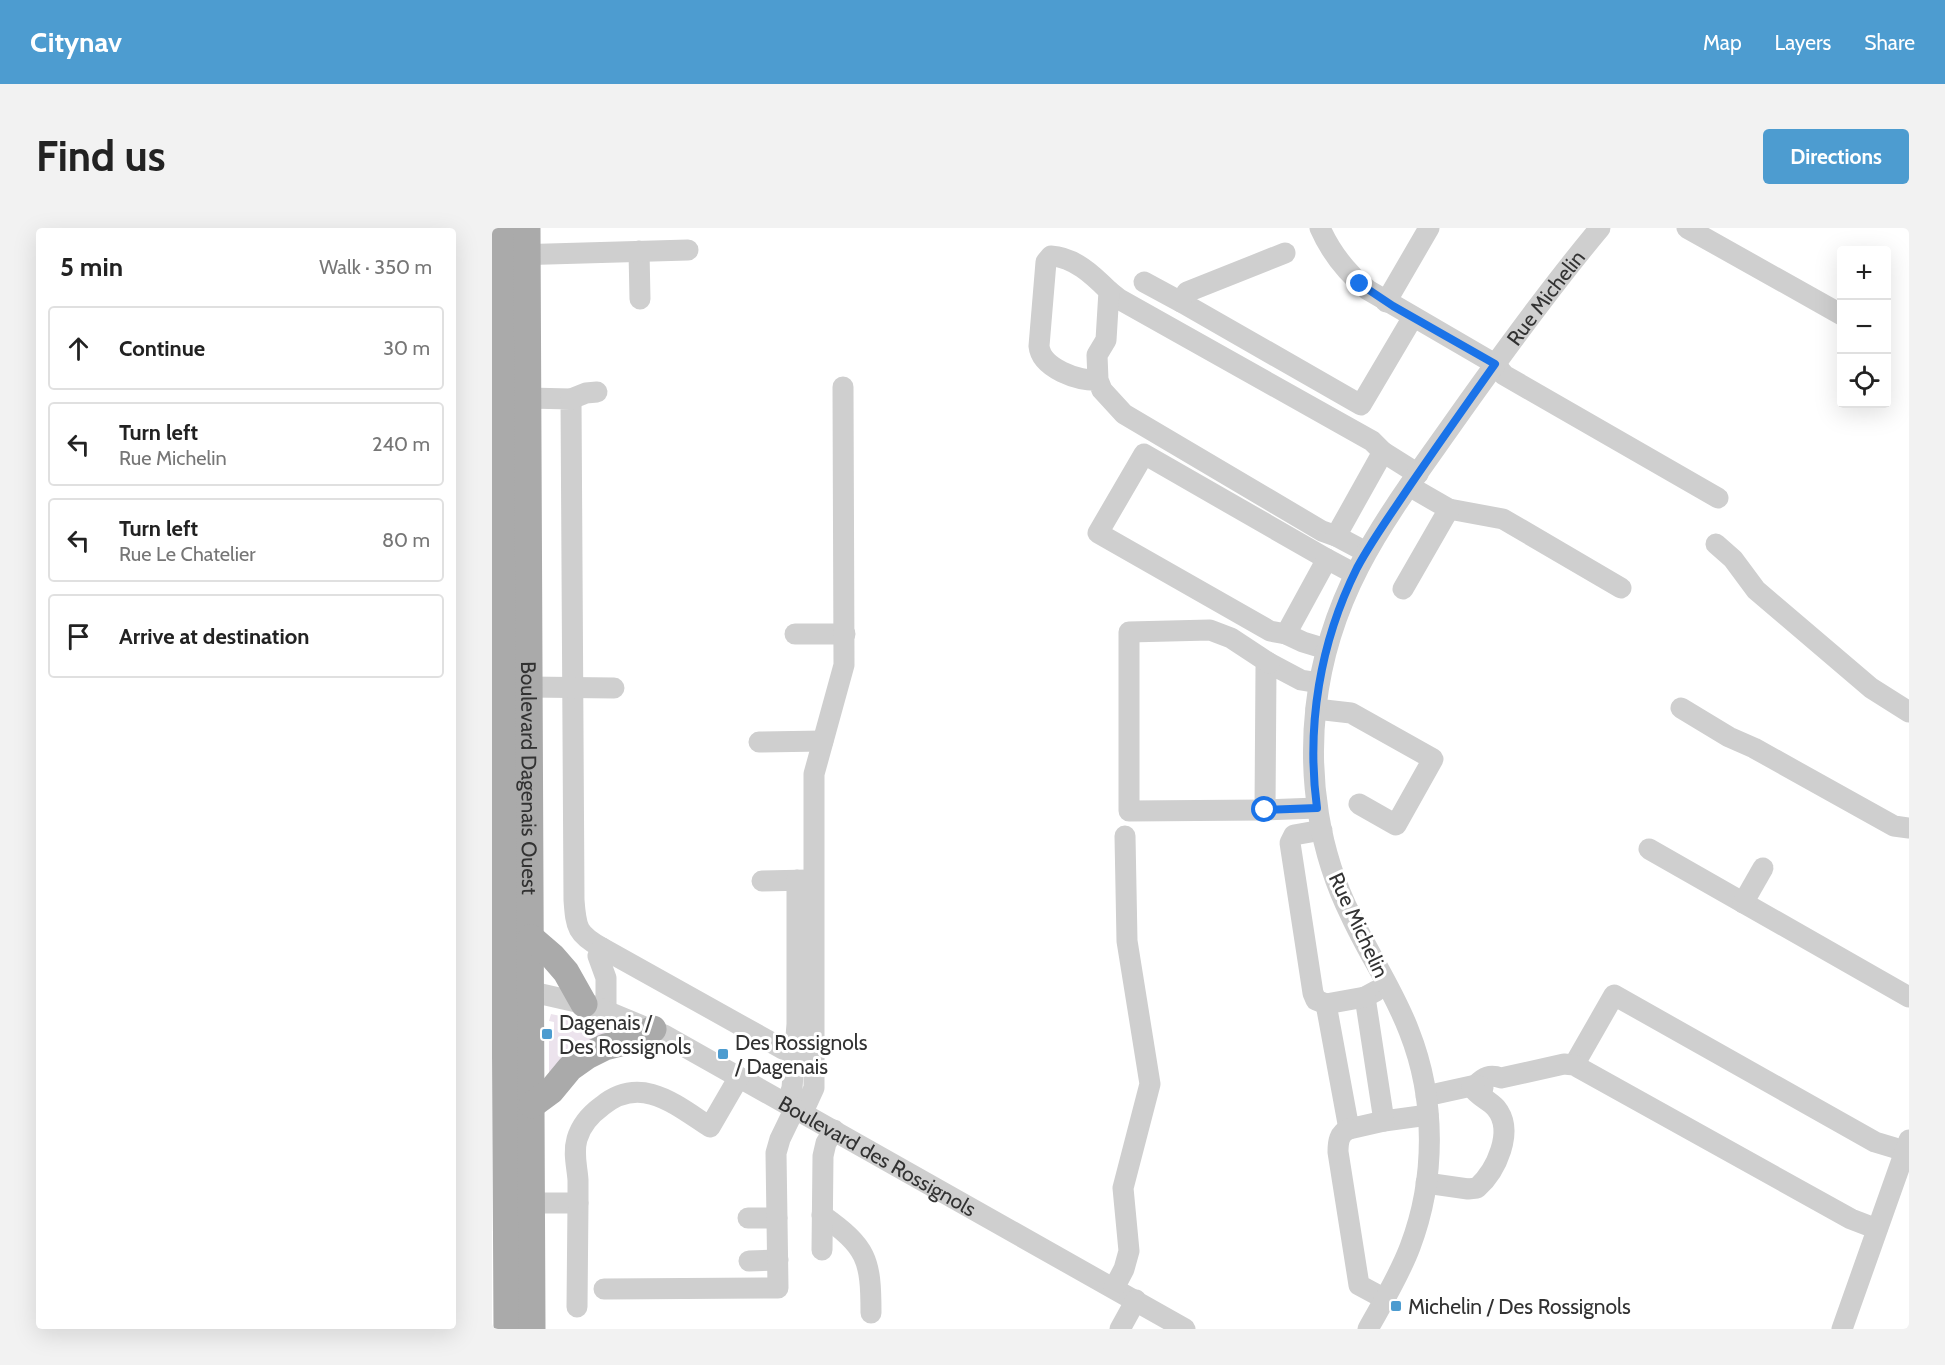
<!DOCTYPE html>
<html lang="en">
<head>
<meta charset="utf-8">
<style>
  :root { --surface:#fff; --page:#f2f2f2; --text:#222; --muted:#767676; --line:#e0e0e0; --accent:#4d9cd0 }
  body { margin:0; font-family:Cabin,sans-serif; background:var(--page); color:var(--text) }
  .controls { position:absolute; right:18px; top:18px; display:grid; overflow:hidden; border-radius:6px; box-shadow:0 6px 24px #0002 }
  .controls button { width:54px; height:54px; display:grid; place-items:center; padding:0; border:0; border-bottom:2px solid var(--line); background:var(--surface); color:var(--text); font:30px sans-serif }
  .stop { position:absolute; width:18px; height:18px; margin:-14px; border:4px solid #1a73e8; border-radius:50%; background:#fff }
  .stop.end { background:#1a73e8; border-color:#fff; box-shadow:0 2px 6px #0008 }
  .list { margin:0; padding:0; list-style:none }
  h2 { display:flex; justify-content:space-between; align-items:center; height:78px; margin:0; padding:0 24px; font-size:26px }
  h2 small { font-size:20px; font-weight:400; color:var(--muted) }
  .list li { display:grid; grid-template-columns:39px 1fr auto; gap:18px; align-items:center; box-sizing:border-box; height:84px; margin:0 12px 12px; padding:0 12px; border:2px solid var(--line); border-radius:6px }
  .list b { display:block; font-size:22px; white-space:nowrap }
  .list p { margin:0; font-size:20px; white-space:nowrap; color:var(--muted) }
  .list em { font-size:20px; font-style:normal; color:var(--muted) }
  .icon { flex:none; width:33px; height:33px; fill:none; stroke:currentColor; stroke-width:2; stroke-linecap:round; stroke-linejoin:round }
  .map { position:relative; flex:none; width:1417px; height:1101px; overflow:hidden; border-radius:6px }
  header { display:flex; align-items:center; gap:36px; box-sizing:border-box; height:84px; padding:0 30px; background:var(--accent); color:#fff }
  header strong { font-size:28px }
  nav { display:flex; gap:33px; margin-inline-start:auto; font-size:21px }
  .intro { display:flex; align-items:center; justify-content:space-between; box-sizing:border-box; height:144px; padding:0 36px }
  h1 { margin:0; font-size:42px }
  .button { padding:15px 27px; border-radius:6px; background:var(--accent); color:#fff; font-size:21px; font-weight:700 }
  main { display:flex; gap:36px; padding:0 36px }
  aside { flex:1; background:var(--surface); border-radius:6px; box-shadow:0 6px 24px #0002 }
  .map>svg:first-child { display:block }
  .green { fill:#ece3ed }
  .lines { fill:none; stroke-linecap:round; stroke-linejoin:round }
  .minor { stroke:#cfcfcf; stroke-width:21 }
  .major { stroke:#aaa; stroke-width:27 }
  .route { stroke:#1a73e8; stroke-width:8 }
  .poi-dot { fill:#4d9cd0; stroke:#fff; stroke-width:2 }
  .labels { text-anchor:middle; dominant-baseline:central; stroke-width:6; stroke-linejoin:round; paint-order:stroke }
  .street-label { font-size:21px; fill:#323232; stroke:#fff }
  .poi-label { font-size:21px; fill:#323232; stroke:#fff; text-anchor:start }
</style>
</head>
<body>
<header>
<strong>Citynav</strong>
<nav><a>Map</a><a>Layers</a><a>Share</a></nav>
</header>
<div class="intro"><h1>Find us</h1><a class="button">Directions</a></div>
<main>
<aside>
<h2>5 min<small>Walk · 350 m</small></h2>
<ul class="list">
<li><svg class="icon" aria-label="ahead" viewBox="0 0 24 24"><path d="M12 20V5M6 11l6-6 6 6"/></svg><div><b>Continue</b></div><em>30 m</em></li>
<li><svg class="icon" aria-label="left" viewBox="0 0 24 24"><path d="M17 20v-9H6M10 6l-5 5 5 5"/></svg><div><b>Turn left</b><p>Rue Michelin</p></div><em>240 m</em></li>
<li><svg class="icon" aria-label="left" viewBox="0 0 24 24"><path d="M17 20v-9H6M10 6l-5 5 5 5"/></svg><div><b>Turn left</b><p>Rue Le Chatelier</p></div><em>80 m</em></li>
<li><svg class="icon" aria-label="arrive" viewBox="0 0 24 24"><path d="M6 21V4h12l-3 4 3 4H6"/></svg><div><b>Arrive at destination</b></div></li>
</ul>
</aside>
<div class="map">
<svg width="1417" height="1101" viewBox="0 0 1417 1101">
  <rect width="100%" height="100%" fill="#fff"/>
  <path class="green" d="M 59,786 L 83,791 L 126,806 L 57,854 L 57,802 L 62,801 L 62,794 L 57,793 Z"/>
  <g class="lines">
    <g class="minor">
      <path d="M 828,0 C 839,25 855,45 876,62 L 1003,136 L 1012,147 L 1226,270"/>
      <path d="M 1195,0 L 1350,87"/>
      <path d="M 147,23 L 148,71"/>
      <path d="M 793,25 L 695,64 L 689,74 L 869,177 L 921,89"/>
      <path d="M 22,27 L 196,22"/>
      <path d="M 652,54 L 689,74"/>
      <path d="M 617,63 L 627,71 L 880,213 L 891,224"/>
      <path d="M 894,74 L 937,0"/>
      <path d="M 606,152 C 587,154 549,140 547,118 L 554,34 L 559,28 C 582,29 601,47 617,63 L 614,112 L 605,127 L 606,152 L 610,162 L 632,186 L 830,303 L 844,308"/>
      <path d="M 36,170 L 79,171 L 82,672 C 84,700 85,706 110,720 L 291,821 L 302,824"/>
      <path d="M 79,171 L 94,165 L 105,164"/>
      <path d="M 957,281 L 1011,291 L 1129,360"/>
      <path d="M 1224,316 L 1241,331 L 1264,362 L 1379,460 L 1417,484"/>
      <path d="M 874,324 L 844,308 L 891,224 L 926,246"/>
      <path d="M 911,361 L 957,281 L 917,258"/>
      <path d="M 303,406 L 353,406"/>
      <path d="M 794,406 L 778,403 L 606,305 L 652,226 L 835,331"/>
      <path d="M 834,421 L 811,414 L 794,406 L 835,331 L 863,346"/>
      <path d="M 37,459 L 122,460"/>
      <path d="M 1189,480 L 1237,509 L 1262,520 L 1402,598 L 1417,600"/>
      <path d="M 824,481 L 859,485 L 941,531 L 904,597 L 867,576"/>
      <path d="M 267,514 L 331,513"/>
      <path d="M 825,580 L 773,582 L 774,440 L 777,435 L 809,452 L 827,455"/>
      <path d="M 773,582 L 637,583 L 637,404 L 718,402 L 739,410 L 777,435"/>
      <path d="M 830,602 L 802,607 L 798,615 L 821,765 L 824,772 L 834,776"/>
      <path d="M 1157,621 L 1417,769"/>
      <path d="M 270,653 L 317,652"/>
      <path d="M 1251,675 L 1271,640"/>
      <path d="M 110,720 L 106,728 L 114,750 L 114,782"/>
      <path id="s1" d="M 23,760 L 102,778 L 172,807 L 693,1101"/>
      <path d="M 884,763 L 873,769 L 892,893 L 936,887"/>
      <path d="M 873,769 L 834,776 L 857,901 L 892,893"/>
      <path d="M 1082,837 L 1122,767 L 1383,914 L 1413,923"/>
      <path d="M 984,857 C 992,849 998,846 1009,850 L 1072,836 L 1082,837 L 1359,991 L 1385,1001"/>
      <path d="M 934,868 L 984,857 L 991,860"/>
      <path d="M 295,875 L 300,860 L 305,796 L 305,652"/>
      <path d="M 311,884 L 322,860 L 322,546 L 352,437 L 351,159"/>
      <path d="M 857,901 C 847,905 846,914 846,924 L 867,1057 L 893,1071"/>
      <path d="M 934,955 L 976,961 L 985,960 C 1004,943 1023,903 1004,880 C 997,872 985,868 980,859"/>
      <path d="M 40,975 L 86,975 L 85,1079"/>
      <path d="M 86,975 C 86,968 86,960 86,952 C 85,938 81,925 85,911 C 89,897 99,886 110,878 C 149,846 184,877 218,899 L 247,849"/>
      <path d="M 330,987 C 375,1019 379,1031 379,1085"/>
      <path d="M 256,990 L 285,990"/>
      <path d="M 330,1022 L 331,928 L 334,915 L 342,902"/>
      <path d="M 257,1033 L 286,1032"/>
      <path d="M 622,1060 L 632,1041 L 637,1023 L 631,960 L 658,856 L 635,713 L 633,608"/>
      <path d="M 112,1061 L 286,1060 L 284,925 L 288,911 L 303,880"/>
      <path d="M 628,1101 L 644,1072"/>
      <path id="s2" d="M 876,1101 C 891,1074 907,1048 918,1019 C 944,951 944,871 917,803 C 902,763 877,727 859,688 C 827,624 816,550 824,479 C 837,360 898,285 964,191 C 1010,126 1057,61 1108,0"/>
      <path d="M 1350,1101 L 1417,912"/>
    </g>
    <g class="major">
      <path d="M 9,0 L 15,1101"/>
      <path id="s3" d="M 35,0 L 40,1101"/>
      <path d="M 39,710 L 61,729 L 74,744 L 92,776"/>
      <path d="M 40,877 L 59,863 L 78,840 L 95,828 L 113,819 L 137,813 L 161,801"/>
    </g>
  </g>
  <g class="lines">
    <path class="route" d="M 773,582 L 825,580 C 814,498 828,414 865,340 C 880,312 899,286 917,259 C 945,218 974,177 1003,136 L 901,78 L 868,56"/>
  </g>
  <g class="poi-dot">
    <rect x="49" y="800" width="12" height="12" rx="3"/>
    <rect x="225" y="820" width="12" height="12" rx="3"/>
    <rect x="898" y="1072" width="12" height="12" rx="3"/>
  </g>
  <g class="labels">
    <g class="street-label">
      <text stroke="none"><textPath href="#s2" startOffset="1132">Rue Michelin</textPath></text>
      <text stroke="none"><textPath href="#s3" startOffset="550">Boulevard Dagenais Ouest</textPath></text>
      <text transform="translate(867 697) rotate(65)">Rue Michelin</text>
      <text stroke="none"><textPath href="#s1" startOffset="402">Boulevard des Rossignols</textPath></text>
    </g>
    <g class="poi-label">
      <text x="67" y="794">Dagenais /<tspan x="67" dy="24">Des Rossignols</tspan></text>
      <text x="243" y="814">Des Rossignols<tspan x="243" dy="24">/ Dagenais</tspan></text>
      <text x="916" y="1078">Michelin / Des Rossignols</text>
    </g>
  </g>
</svg>
<div class="controls">
<button>+</button>
<button>−</button>
<button><svg class="icon" aria-label="locate" viewBox="0 0 24 24"><circle cx="12" cy="12" r="6"/><path d="M12 2v4M12 18v4M2 12h4M18 12h4"/></svg></button>
</div>
<div class="stop" style="left:773px;top:582px"></div>
<div class="stop end" style="left:868px;top:56px"></div>
</div>
</main>
</body>
</html>
